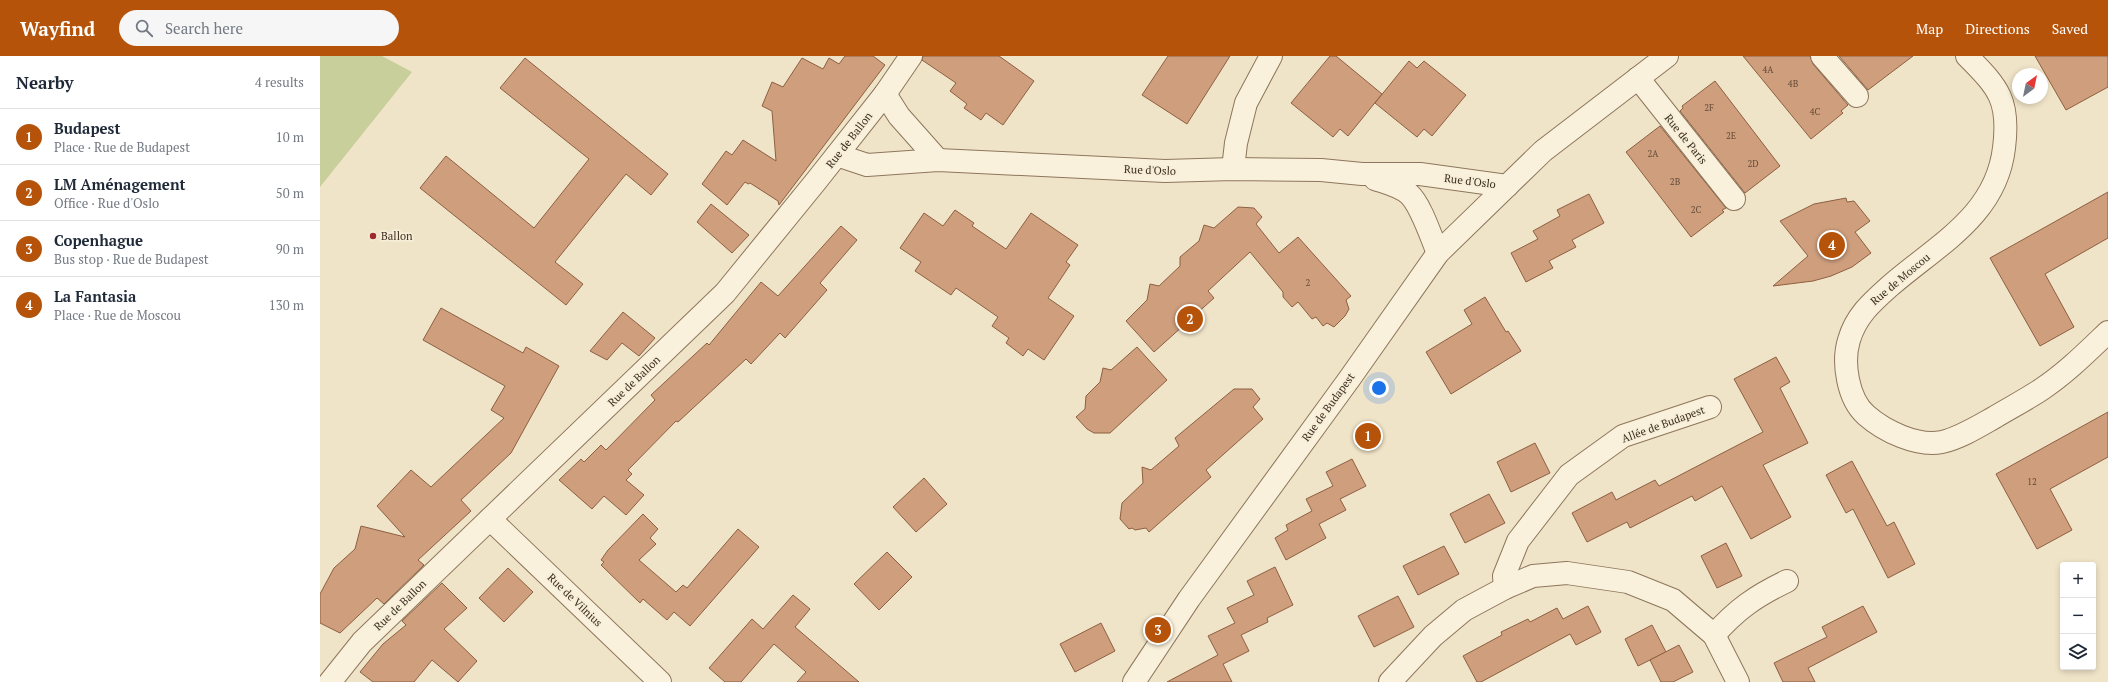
<!DOCTYPE html>
<html lang="en">
<head>
<meta charset="utf-8">
<style>
  :root { --surface:#fff; --page:#f6f6f7; --text:#1f2937; --muted:#747a83; --line:#e0e1e3; --accent:#b45309 }
  body { margin:0; font-family:"PT Serif",serif; background:var(--page); color:var(--text) }
  .controls { position:absolute; right:12px; bottom:12px; display:grid; overflow:hidden; border-radius:4px; box-shadow:0 2px 6px #0003 }
  .controls button { width:36px; height:36px; display:grid; place-items:center; padding:0; border:0; border-bottom:1px solid var(--line); background:var(--surface); color:var(--text); font:20px sans-serif }
  .compass { position:absolute; left:1692px; top:12px; width:36px; height:36px; border-radius:50%; background:var(--surface); box-shadow:0 2px 6px #0003; rotate:33deg }
  .you { position:absolute; left:1059px; top:332px; width:14px; height:14px; margin:-10px; border:3px solid #fff; border-radius:50%; background:#1a73e8; box-shadow:0 0 0 6px #1a73e833 }
  .badge { display:grid; place-items:center; width:26px; height:26px; border-radius:50%; background:var(--accent); color:#fff; font-size:13px; font-weight:700 }
  .pin { position:absolute; translate:-50% -50%; border:2px solid #fff; box-shadow:0 1px 4px #0006 }
  .list { margin:0; padding:0; list-style:none }
  h2 { display:flex; justify-content:space-between; align-items:center; height:52px; margin:0; padding:0 16px; font-size:17px }
  h2 small { font-size:13px; font-weight:400; color:var(--muted) }
  .list li { display:grid; grid-template-columns:26px 1fr auto; gap:12px; align-items:center; box-sizing:border-box; height:56px; padding:0 16px; border-top:1px solid var(--line) }
  .list b { display:block; font-size:15px; white-space:nowrap }
  .list p { margin:0; font-size:13px; white-space:nowrap; color:var(--muted) }
  .list em { font-size:13px; font-style:normal; color:var(--muted) }
  .icon { flex:none; width:22px; height:22px; fill:none; stroke:currentColor; stroke-width:2; stroke-linecap:round; stroke-linejoin:round }
  .map { position:relative; flex:none; width:1788px; height:626px; overflow:hidden }
  header { display:flex; align-items:center; gap:24px; box-sizing:border-box; height:56px; padding:0 20px; background:var(--accent); color:#fff }
  header strong { font-size:19px }
  nav { display:flex; gap:22px; margin-inline-start:auto; font-size:14px }
  .search { width:280px; height:36px; background:var(--page); display:flex; align-items:center; gap:10px; box-sizing:border-box; padding:0 14px; border-radius:22px; color:var(--muted); font-size:15px }
  main { display:flex }
  aside { flex:1; background:var(--surface) }
  .map>svg:first-child { display:block }
  .green { fill:#c9cf9b }
  .building { fill:#cf9f7d; stroke:#8d5f41 }
  .lines { fill:none; stroke-linecap:round; stroke-linejoin:round }
  .minor-casing { stroke:#8d765c; stroke-width:24 }
  .minor { stroke:#faf1dc; stroke-width:22 }
  .poi-dot { fill:#9e2a2b; stroke:#f7eed8; stroke-width:1.5 }
  .labels { text-anchor:middle; dominant-baseline:central; stroke-width:3.5; stroke-linejoin:round; paint-order:stroke }
  .number-label { font-size:9px; fill:#624a37 }
  .street-label { font-size:11px; fill:#3d2e20; stroke:#f7eed8 }
  .poi-label { font-size:11px; fill:#3d2e20; stroke:#f7eed8; text-anchor:start }
</style>
</head>
<body>
<header>
<strong>Wayfind</strong>
<div class="search"><svg class="icon" aria-label="search" viewBox="0 0 24 24"><circle cx="10" cy="10" r="6"/><path d="M15 15l6 6"/></svg>Search here</div>
<nav><a>Map</a><a>Directions</a><a>Saved</a></nav>
</header>
<main>
<aside>
<h2>Nearby<small>4 results</small></h2>
<ul class="list">
<li><span class="badge">1</span><div><b>Budapest</b><p>Place · Rue de Budapest</p></div><em>10 m</em></li>
<li><span class="badge">2</span><div><b>LM Aménagement</b><p>Office · Rue d'Oslo</p></div><em>50 m</em></li>
<li><span class="badge">3</span><div><b>Copenhague</b><p>Bus stop · Rue de Budapest</p></div><em>90 m</em></li>
<li><span class="badge">4</span><div><b>La Fantasia</b><p>Place · Rue de Moscou</p></div><em>130 m</em></li>
</ul>
</aside>
<div class="map">
<svg width="1788" height="626" viewBox="0 0 1788 626">
  <rect width="100%" height="100%" fill="#f0e4c8"/>
  <path class="green" d="M 0,0 L 62,0 L 92,16 L 0,131 Z"/>
  <g class="building">
    <path d="M 525,0 L 553,0 L 565,9 L 459,149 L 458,145 L 430,127 L 428,128 L 425,126 L 407,149 L 382,128 L 406,95 L 412,99 L 423,84 L 456,105 L 452,55 L 442,50 L 452,26 L 463,31 L 482,2 L 503,13 L 509,2 L 519,8 Z"/>
    <path d="M 603,0 L 679,0 L 714,25 L 683,69 L 666,57 L 661,64 L 644,52 L 647,48 L 630,35 L 636,27 L 602,4 Z"/>
    <path d="M 848,0 L 910,0 L 867,68 L 822,39 Z"/>
    <path d="M 1010,0 L 1016,0 L 1062,38 L 1028,80 L 1020,73 L 1013,81 L 971,47 Z"/>
    <path d="M 1423,0 L 1490,0 L 1493,8 L 1528,49 L 1521,55 L 1523,57 L 1491,83 Z"/>
    <path d="M 1519,0 L 1593,0 L 1548,34 Z"/>
    <path d="M 1715,0 L 1788,0 L 1788,31 L 1746,54 Z"/>
    <path d="M 205,2 L 348,118 L 331,139 L 306,118 L 235,206 L 263,228 L 246,249 L 100,132 L 126,100 L 214,172 L 269,103 L 180,32 Z"/>
    <path d="M 1089,5 L 1097,12 L 1104,5 L 1146,39 L 1112,80 L 1104,73 L 1097,81 L 1055,47 Z"/>
    <path d="M 1395,25 L 1460,110 L 1425,137 L 1360,55 L 1363,52 L 1362,50 Z"/>
    <path d="M 1340,70 L 1406,152 L 1402,154 L 1404,156 L 1371,181 L 1306,96 Z"/>
    <path d="M 1788,136 L 1788,182 L 1725,218 L 1754,271 L 1720,290 L 1670,202 Z"/>
    <path d="M 1269,138 L 1284,167 L 1252,184 L 1256,191 L 1229,205 L 1233,212 L 1206,226 L 1191,197 L 1218,183 L 1213,175 L 1240,160 L 1237,154 Z"/>
    <path d="M 1526,142 L 1527,146 L 1534,145 L 1550,165 L 1535,176 L 1551,197 L 1532,211 L 1511,220 L 1493,225 L 1453,230 L 1488,200 L 1460,165 L 1494,148 Z"/>
    <path d="M 391,148 L 429,179 L 412,197 L 377,166 Z"/>
    <path d="M 918,151 L 934,152 L 942,161 L 936,168 L 959,197 L 978,181 L 1031,240 L 1026,244 L 1029,253 L 1025,260 L 1014,271 L 1007,267 L 1003,270 L 996,261 L 992,263 L 978,246 L 972,251 L 963,241 L 963,236 L 930,196 L 888,235 L 894,242 L 834,296 L 806,265 L 827,244 L 830,228 L 839,230 L 860,210 L 860,201 L 879,185 L 884,169 L 894,172 Z"/>
    <path d="M 635,154 L 654,167 L 652,170 L 686,193 L 711,157 L 758,189 L 746,206 L 750,209 L 728,242 L 754,260 L 724,304 L 708,293 L 703,300 L 686,287 L 689,282 L 672,270 L 678,261 L 636,232 L 631,239 L 595,215 L 601,206 L 580,192 L 604,157 L 623,170 Z"/>
    <path d="M 521,170 L 537,184 L 500,227 L 507,234 L 465,282 L 460,277 L 431,308 L 426,303 L 358,366 L 356,365 L 308,414 L 312,418 L 306,424 L 324,439 L 306,459 L 284,440 L 272,453 L 239,424 L 261,403 L 264,406 L 281,389 L 286,394 L 335,344 L 331,339 L 387,287 L 389,289 L 441,226 L 458,240 Z"/>
    <path d="M 1165,241 L 1186,276 L 1188,275 L 1201,295 L 1131,338 L 1106,296 L 1152,268 L 1144,254 Z"/>
    <path d="M 121,252 L 203,297 L 206,291 L 239,310 L 191,397 L 141,444 L 151,455 L 98,504 L 104,509 L 64,548 L 57,542 L 20,577 L 0,567 L 0,538 L 14,512 L 35,493 L 41,470 L 85,481 L 57,450 L 91,414 L 111,431 L 184,362 L 171,354 L 185,330 L 103,284 Z"/>
    <path d="M 303,256 L 335,282 L 319,300 L 302,287 L 287,304 L 270,295 Z"/>
    <path d="M 817,291 L 847,324 L 790,377 L 774,377 L 767,373 L 756,361 L 765,353 L 766,340 L 780,326 L 783,312 L 791,314 Z"/>
    <path d="M 1456,301 L 1470,326 L 1460,332 L 1488,387 L 1443,409 L 1471,461 L 1431,483 L 1402,430 L 1375,445 L 1372,440 L 1310,472 L 1307,466 L 1267,486 L 1252,457 L 1292,436 L 1296,444 L 1335,424 L 1339,430 L 1443,376 L 1414,323 Z"/>
    <path d="M 914,333 L 932,333 L 940,343 L 933,351 L 943,363 L 886,414 L 891,421 L 829,476 L 826,472 L 815,474 L 812,472 L 809,473 L 800,463 L 802,447 L 823,427 L 822,411 L 831,414 L 859,390 L 855,382 Z"/>
    <path d="M 1788,356 L 1788,401 L 1730,433 L 1752,474 L 1717,493 L 1676,418 Z"/>
    <path d="M 1215,387 L 1230,417 L 1191,436 L 1177,406 Z"/>
    <path d="M 1032,403 L 1046,430 L 1020,443 L 1026,454 L 999,468 L 1006,482 L 966,504 L 955,482 L 968,474 L 966,469 L 992,455 L 986,443 L 1013,430 L 1006,416 Z"/>
    <path d="M 1532,405 L 1567,470 L 1574,466 L 1595,508 L 1568,522 L 1533,453 L 1526,457 L 1506,419 Z"/>
    <path d="M 604,422 L 627,448 L 596,476 L 573,451 Z"/>
    <path d="M 1169,438 L 1185,467 L 1145,487 L 1130,458 Z"/>
    <path d="M 323,458 L 338,473 L 330,482 L 336,488 L 319,504 L 356,536 L 363,529 L 367,532 L 418,473 L 439,491 L 370,570 L 354,556 L 347,564 L 323,543 L 320,547 L 281,509 L 284,506 L 281,504 L 288,494 Z"/>
    <path d="M 1406,487 L 1422,520 L 1397,532 L 1381,500 Z"/>
    <path d="M 1124,490 L 1139,518 L 1098,539 L 1083,510 Z"/>
    <path d="M 567,496 L 592,521 L 559,554 L 534,528 Z"/>
    <path d="M 955,511 L 973,549 L 947,562 L 948,566 L 921,579 L 929,595 L 903,608 L 912,626 L 847,626 L 898,599 L 888,580 L 915,567 L 907,552 L 934,539 L 927,525 Z"/>
    <path d="M 188,512 L 213,536 L 184,566 L 159,542 Z"/>
    <path d="M 122,527 L 147,552 L 124,573 L 157,605 L 138,626 L 112,604 L 94,626 L 53,626 L 40,616 L 63,588 L 86,569 L 82,565 Z"/>
    <path d="M 473,539 L 490,553 L 475,571 L 539,626 L 477,626 L 486,616 L 454,588 L 421,626 L 405,626 L 389,612 L 432,563 L 443,573 Z"/>
    <path d="M 1078,540 L 1094,571 L 1054,591 L 1038,560 Z"/>
    <path d="M 1268,550 L 1281,576 L 1256,589 L 1250,578 L 1161,626 L 1157,626 L 1143,600 L 1182,579 L 1181,576 L 1208,563 L 1210,566 L 1237,552 L 1243,563 Z"/>
    <path d="M 1543,550 L 1557,576 L 1488,612 L 1495,626 L 1463,626 L 1454,607 L 1507,581 L 1502,571 Z"/>
    <path d="M 781,567 L 795,595 L 755,616 L 740,588 Z"/>
    <path d="M 1332,569 L 1346,596 L 1318,610 L 1305,583 Z"/>
    <path d="M 1359,589 L 1373,616 L 1353,626 L 1341,626 L 1330,604 Z"/>
  </g>
  <g class="lines">
    <g class="minor-casing">
      <g id="minor">
        <path d="M 1502,0 L 1537,40"/>
        <path d="M 1647,0 C 1679,32 1690,45 1684,92 C 1676,160 1617,189 1570,230 C 1551,247 1536,260 1529,284 C 1522,307 1528,343 1546,359 C 1564,375 1597,391 1622,386 C 1640,382 1659,370 1675,361 C 1690,352 1707,343 1722,333 C 1746,317 1767,296 1788,276"/>
        <path d="M 1318,22 L 1414,143"/>
        <path d="M 565,38 L 579,60 L 618,104"/>
        <path d="M 517,99 L 547,109 L 618,104 L 845,115 L 913,113 L 1001,114 L 1042,118 L 1100,118 L 1187,130"/>
        <path d="M 913,113 L 916,87 L 926,47 L 951,0"/>
        <path d="M 1055,123 C 1067,127 1080,130 1089,138 C 1101,149 1111,181 1118,197"/>
        <path d="M 170,463 L 340,626"/>
        <path d="M 1185,532 L 1184,520 L 1198,485 L 1249,419 L 1303,380 L 1390,351"/>
        <path d="M 1394,579 C 1417,553 1436,540 1467,525"/>
        <path d="M 10,626 L 42,586 L 405,237 L 497,124 L 565,38 L 591,0"/>
        <path d="M 814,626 L 869,543 L 1030,322 L 1118,197 L 1223,95 L 1347,0"/>
        <path d="M 1070,626 L 1113,580 L 1144,554 L 1185,532 L 1213,520 L 1247,517 L 1308,526 L 1353,544 L 1394,579 L 1418,626"/>
      </g>
    </g>
    <use href="#minor" class="minor"/>
  </g>
  <circle class="poi-dot" cx="53" cy="180" r="4"/>
  <g class="labels">
    <g class="number-label">
      <text x="1448" y="14">4A</text>
      <text x="1473" y="28">4B</text>
      <text x="1389" y="52">2F</text>
      <text x="1495" y="56">4C</text>
      <text x="1411" y="80">2E</text>
      <text x="1333" y="98">2A</text>
      <text x="1433" y="108">2D</text>
      <text x="1355" y="126">2B</text>
      <text x="1376" y="154">2C</text>
      <text x="988" y="227">2</text>
      <text x="1712" y="426">12</text>
    </g>
    <g class="street-label">
      <text transform="translate(1366 83) rotate(51)">Rue de Paris</text>
      <text transform="translate(529 84) rotate(-52)">Rue de Ballon</text>
      <text transform="translate(830 114) rotate(2)">Rue d'Oslo</text>
      <text transform="translate(1150 125) rotate(7)">Rue d'Oslo</text>
      <text transform="translate(1580 223) rotate(-40)">Rue de Moscou</text>
      <text transform="translate(314 325) rotate(-44)">Rue de Ballon</text>
      <text transform="translate(1008 351) rotate(-54)">Rue de Budapest</text>
      <text transform="translate(1343 368) rotate(-20)">Allée de Budapest</text>
      <text transform="translate(255 544) rotate(44)">Rue de Vilnius</text>
      <text transform="translate(80 549) rotate(-44)">Rue de Ballon</text>
    </g>
    <g class="poi-label">
      <text x="61" y="180">Ballon</text>
    </g>
  </g>
</svg>
<div class="controls">
<button>+</button>
<button>−</button>
<button><svg class="icon" aria-label="layers" viewBox="0 0 24 24"><path d="M12 4l9 5-9 5-9-5zM3 14l9 5 9-5"/></svg></button>
</div>
<svg class="compass" viewBox="-18 -18 36 36"><path d="M0-13l5 13h-10z" fill="#e53935"/><path d="M0 13l5-13h-10z" fill="#747a83"/></svg>
<div class="you"></div>
<div class="pin badge" style="left:1048px;top:380px">1</div>
<div class="pin badge" style="left:870px;top:263px">2</div>
<div class="pin badge" style="left:838px;top:574px">3</div>
<div class="pin badge" style="left:1512px;top:189px">4</div>
</div>
</main>
</body>
</html>
